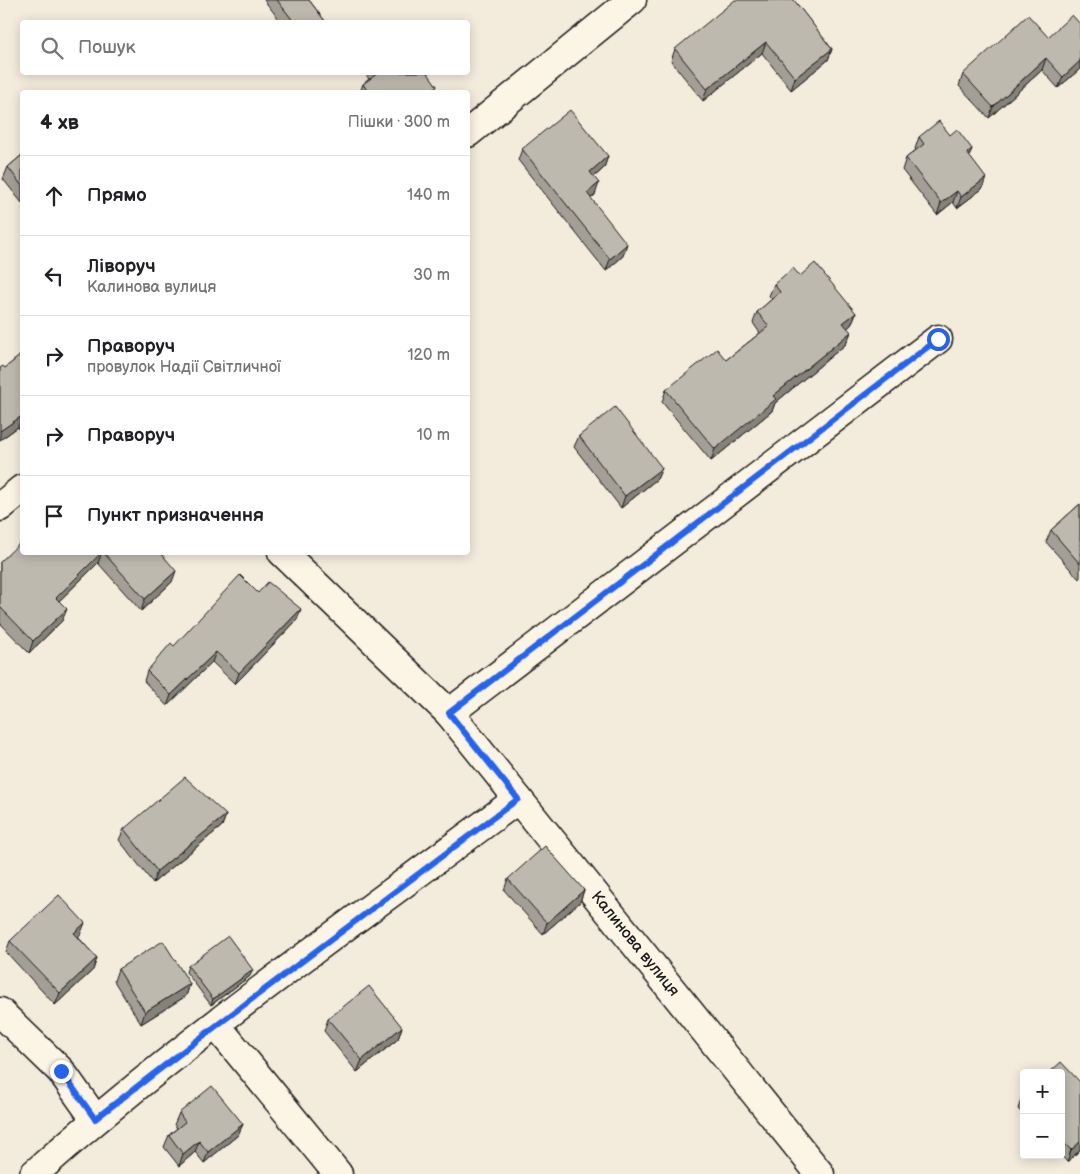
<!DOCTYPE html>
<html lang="uk">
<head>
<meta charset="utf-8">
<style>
  :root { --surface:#fff; --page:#f6f6f6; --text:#202124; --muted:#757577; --line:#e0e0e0 }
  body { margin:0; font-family:"Balsamiq Sans",sans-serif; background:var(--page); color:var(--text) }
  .controls { position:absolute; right:15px; bottom:15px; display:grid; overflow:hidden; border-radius:5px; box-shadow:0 2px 12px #0003 }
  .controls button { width:45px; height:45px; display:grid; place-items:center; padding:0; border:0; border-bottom:1px solid var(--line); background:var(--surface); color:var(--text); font:25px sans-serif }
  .stop { position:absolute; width:15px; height:15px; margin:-11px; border:4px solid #2563eb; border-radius:50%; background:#fff }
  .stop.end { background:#2563eb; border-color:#fff; box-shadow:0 1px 5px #0008 }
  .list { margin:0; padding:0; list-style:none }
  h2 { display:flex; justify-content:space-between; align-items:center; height:65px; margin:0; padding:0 20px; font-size:21px }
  h2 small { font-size:16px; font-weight:400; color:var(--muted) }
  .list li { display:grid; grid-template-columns:32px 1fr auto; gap:15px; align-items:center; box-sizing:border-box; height:80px; padding:0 20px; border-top:1px solid var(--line) }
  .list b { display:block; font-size:19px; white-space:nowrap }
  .list p { margin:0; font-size:16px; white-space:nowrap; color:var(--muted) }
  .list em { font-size:16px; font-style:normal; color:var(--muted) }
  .icon { flex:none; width:28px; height:28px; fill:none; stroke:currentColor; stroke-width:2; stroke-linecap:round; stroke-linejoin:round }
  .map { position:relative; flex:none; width:1080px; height:1174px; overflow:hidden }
  .search { position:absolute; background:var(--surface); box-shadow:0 2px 12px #0003; left:20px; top:20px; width:450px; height:55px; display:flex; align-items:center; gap:12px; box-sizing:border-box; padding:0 18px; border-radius:5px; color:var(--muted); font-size:19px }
  .panel { position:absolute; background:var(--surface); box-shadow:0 2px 12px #0003; left:20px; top:90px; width:450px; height:465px; border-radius:5px }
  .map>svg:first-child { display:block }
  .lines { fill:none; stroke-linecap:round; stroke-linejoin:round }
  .street-casing { stroke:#1c1c1c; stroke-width:31 }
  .street { stroke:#fcf5e5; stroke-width:28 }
  .wall { fill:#a39f96; stroke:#1c1c1c }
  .shaded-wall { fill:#85827a; stroke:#1c1c1c }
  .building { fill:#beb9ae; stroke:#1c1c1c }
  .route { stroke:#2563eb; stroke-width:6 }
  .labels { text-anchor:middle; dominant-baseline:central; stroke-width:4; stroke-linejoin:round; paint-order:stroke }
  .street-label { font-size:16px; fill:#1c1c1c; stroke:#fcf5e5 }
</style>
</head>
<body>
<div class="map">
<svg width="1080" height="1174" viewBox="0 0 1080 1174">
  <rect width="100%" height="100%" fill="#f3ecdd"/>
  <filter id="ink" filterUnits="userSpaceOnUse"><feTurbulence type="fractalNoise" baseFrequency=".02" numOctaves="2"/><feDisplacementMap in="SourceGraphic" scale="10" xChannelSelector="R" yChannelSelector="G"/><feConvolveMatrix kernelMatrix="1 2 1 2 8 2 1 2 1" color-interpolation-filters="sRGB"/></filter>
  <g filter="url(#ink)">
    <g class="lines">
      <g class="street-casing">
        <g id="street">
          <path d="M 468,133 L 632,0"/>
          <path d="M 0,507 L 22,489"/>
          <path d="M 282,552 L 449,713 L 820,1174"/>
          <path d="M 449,713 L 938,339"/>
          <path d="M 0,1012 L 61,1071 L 95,1119"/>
          <path d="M 216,1025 L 338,1174"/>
          <path d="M 34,1174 C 186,1038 355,921 518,799"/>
        </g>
      </g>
      <use href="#street" class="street"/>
    </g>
    <g class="wall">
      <path d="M 264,0 L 309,0 L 325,21 L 324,22 L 281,22 Z"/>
      <path d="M 796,3 L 832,49 L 828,60 L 791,90 L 762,53 L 703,101 L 671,61 L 675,49 Z"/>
      <path d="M 1080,24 L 1080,69 L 1058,88 L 1042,70 L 989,118 L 959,86 L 963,74 L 1048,37 Z"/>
      <path d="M 364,72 L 427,72 L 434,92 L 360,92 L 363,84 L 369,79 Z"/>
      <path d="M 950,135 L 972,149 L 969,156 L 982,189 L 957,208 L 953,202 L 937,215 L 902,170 L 906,158 L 916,150 L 915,149 L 919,137 Z"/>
      <path d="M 522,149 L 608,156 L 604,168 L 594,177 L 595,195 L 591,198 L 623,256 L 606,271 L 518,160 Z"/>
      <path d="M 22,155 L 22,203 L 3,179 L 8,167 Z"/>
      <path d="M 800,276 L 856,313 L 851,325 L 847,328 L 851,332 L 846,344 L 775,403 L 772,411 L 711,461 L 662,402 L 666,390 L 726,360 L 760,333 L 753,323 L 757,312 L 772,299 L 769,296 L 774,284 Z"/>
      <path d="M 22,354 L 22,434 L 18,427 L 0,440 L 0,368 L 5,368 Z"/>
      <path d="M 579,436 L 662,468 L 657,479 L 621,508 L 574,447 Z"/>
      <path d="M 1080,504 L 1080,577 L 1079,579 L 1046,542 L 1051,530 Z"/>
      <path d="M 22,552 L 160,552 L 172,582 L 141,611 L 98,563 L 59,601 L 62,621 L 29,653 L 0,623 L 0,562 Z"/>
      <path d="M 258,593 L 297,620 L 235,684 L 212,662 L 167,706 L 144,681 L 147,671 L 174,646 Z"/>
      <path d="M 226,815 L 222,826 L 153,883 L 119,840 L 124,829 Z"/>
      <path d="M 508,879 L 584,890 L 580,902 L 543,934 L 504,890 Z"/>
      <path d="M 80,935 L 78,937 L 97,958 L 93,970 L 55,1005 L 6,952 L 10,941 Z"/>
      <path d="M 188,966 L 250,976 L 211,1005 L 186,972 Z"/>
      <path d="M 118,969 L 190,984 L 186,996 L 141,1024 L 114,981 Z"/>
      <path d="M 328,1019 L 402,1027 L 398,1039 L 357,1072 L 324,1031 Z"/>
      <path d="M 1061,1073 L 1080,1150 L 1067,1162 L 1061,1155 Z"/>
      <path d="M 1024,1096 L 1024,1115 L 1018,1109 L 1022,1097 Z"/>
      <path d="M 179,1113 L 243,1124 L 238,1135 L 204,1163 L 195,1152 L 179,1166 L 164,1147 L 169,1135 L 177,1128 L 174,1125 Z"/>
    </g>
    <g class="shaded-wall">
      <path d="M 766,42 L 762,53 L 703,101 L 707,89 Z"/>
      <path d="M 832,49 L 828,60 L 791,90 L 795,78 Z"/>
      <path d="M 1046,58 L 1042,70 L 989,118 L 993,107 Z"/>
      <path d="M 1080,61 L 1080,69 L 1058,88 L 1063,77 Z"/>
      <path d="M 437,86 L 434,92 L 428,92 Z"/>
      <path d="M 972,149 L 968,160 L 967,153 Z"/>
      <path d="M 608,156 L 604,168 L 586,184 L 590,172 Z"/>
      <path d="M 986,178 L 982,189 L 957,208 L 961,197 Z"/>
      <path d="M 599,183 L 595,195 L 583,205 L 587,193 Z"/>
      <path d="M 957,191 L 953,202 L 937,215 L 941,203 Z"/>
      <path d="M 627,244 L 623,256 L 606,271 L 610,259 Z"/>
      <path d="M 856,313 L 851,325 L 839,335 L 843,323 Z"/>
      <path d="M 851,332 L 846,344 L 775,403 L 772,411 L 711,461 L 715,449 L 773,396 Z"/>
      <path d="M 22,416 L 18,427 L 0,440 L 0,431 Z"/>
      <path d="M 662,468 L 657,479 L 621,508 L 625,496 Z"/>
      <path d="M 102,552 L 98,563 L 51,609 L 56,598 Z"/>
      <path d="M 176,571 L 172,582 L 141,611 L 145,599 Z"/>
      <path d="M 67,609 L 62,621 L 29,653 L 33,641 Z"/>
      <path d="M 301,609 L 297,620 L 235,684 L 239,673 Z"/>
      <path d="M 216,652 L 212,662 L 167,706 L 171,695 Z"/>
      <path d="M 226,815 L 222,826 L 153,883 L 157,871 Z"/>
      <path d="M 584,890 L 580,902 L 543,934 L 547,923 Z"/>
      <path d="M 85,923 L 80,935 L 70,945 L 74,933 Z"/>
      <path d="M 97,958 L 93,970 L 55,1005 L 60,993 Z"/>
      <path d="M 253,970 L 250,976 L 211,1005 L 213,999 Z"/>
      <path d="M 190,984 L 186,996 L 141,1024 L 145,1012 Z"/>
      <path d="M 402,1027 L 398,1039 L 357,1072 L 362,1060 Z"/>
      <path d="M 243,1124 L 238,1135 L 204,1163 L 208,1152 Z"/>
      <path d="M 199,1141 L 195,1152 L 179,1166 L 183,1154 Z"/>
      <path d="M 1080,1142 L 1080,1150 L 1067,1162 L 1071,1150 Z"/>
    </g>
    <g class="building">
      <path d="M 277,0 L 309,0 L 325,21 L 322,22 L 294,22 Z"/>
      <path d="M 735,0 L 794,0 L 832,49 L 795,78 L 766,42 L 707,89 L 675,49 Z"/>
      <path d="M 1028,15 L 1048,37 L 1072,15 L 1080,24 L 1080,61 L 1063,77 L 1046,58 L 993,107 L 963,74 Z"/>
      <path d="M 377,72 L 427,72 L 437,86 L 428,92 L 368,92 L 363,84 L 378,73 Z"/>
      <path d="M 570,110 L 608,156 L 590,172 L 599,183 L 587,193 L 627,244 L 610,259 L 522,149 Z"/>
      <path d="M 939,121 L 950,135 L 957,129 L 972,149 L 967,153 L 986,178 L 961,197 L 957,191 L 941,203 L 906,158 L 924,144 L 919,137 Z"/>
      <path d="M 22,155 L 22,186 L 8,167 Z"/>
      <path d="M 815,263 L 856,313 L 843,323 L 851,332 L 773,396 L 776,399 L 715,449 L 666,390 L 717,349 L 726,360 L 769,326 L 757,312 L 780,292 L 774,284 L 793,268 L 800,276 Z"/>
      <path d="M 22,354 L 22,416 L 0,431 L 0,368 L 3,366 L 5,368 Z"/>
      <path d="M 615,407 L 662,468 L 625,496 L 579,436 Z"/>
      <path d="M 1080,504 L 1080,564 L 1051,530 Z"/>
      <path d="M 22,541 L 22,552 L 102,552 L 56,598 L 67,609 L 33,641 L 0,607 L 0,562 Z"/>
      <path d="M 103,552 L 160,552 L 176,571 L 145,599 Z"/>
      <path d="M 240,575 L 258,593 L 268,582 L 301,609 L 239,673 L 216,652 L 171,695 L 147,671 L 171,643 L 174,646 Z"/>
      <path d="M 185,777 L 226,815 L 157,871 L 124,829 Z"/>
      <path d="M 545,846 L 584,890 L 547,923 L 508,879 Z"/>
      <path d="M 59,895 L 85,923 L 74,933 L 97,958 L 60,993 L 10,941 Z"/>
      <path d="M 228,936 L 253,970 L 213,999 L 188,966 Z"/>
      <path d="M 163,941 L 190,984 L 145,1012 L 118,969 Z"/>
      <path d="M 369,986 L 402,1027 L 362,1060 L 328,1019 Z"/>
      <path d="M 1061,1062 L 1080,1082 L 1080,1142 L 1071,1150 L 1061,1140 L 1061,1073 L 1049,1073 Z"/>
      <path d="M 212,1086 L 243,1124 L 208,1152 L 199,1141 L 183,1154 L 169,1135 L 185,1122 L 179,1113 Z"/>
    </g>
  </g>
  <g class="lines" filter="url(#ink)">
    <path class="route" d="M 61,1071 L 95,1119 L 216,1026 L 518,799 L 449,713 L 938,339"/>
  </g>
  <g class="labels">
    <g class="street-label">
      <text transform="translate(635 944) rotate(51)">Калинова вулиця</text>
    </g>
  </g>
</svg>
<div class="controls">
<button>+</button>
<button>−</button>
</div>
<div class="stop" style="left:938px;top:339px"></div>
<div class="stop end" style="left:61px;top:1071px"></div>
<div class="search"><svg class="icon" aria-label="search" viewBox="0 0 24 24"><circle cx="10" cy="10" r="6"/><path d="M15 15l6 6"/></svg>Пошук</div>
<section class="panel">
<h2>4 хв<small>Пішки · 300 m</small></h2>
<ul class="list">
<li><svg class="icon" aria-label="ahead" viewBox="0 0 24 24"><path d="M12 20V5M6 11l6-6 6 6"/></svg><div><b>Прямо</b></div><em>140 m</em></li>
<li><svg class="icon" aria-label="left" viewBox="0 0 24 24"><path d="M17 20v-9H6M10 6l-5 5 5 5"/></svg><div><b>Ліворуч</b><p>Калинова вулиця</p></div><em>30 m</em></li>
<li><svg class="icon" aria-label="right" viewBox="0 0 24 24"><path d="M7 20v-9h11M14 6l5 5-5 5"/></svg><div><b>Праворуч</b><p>провулок Надії Світличної</p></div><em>120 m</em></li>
<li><svg class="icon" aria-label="right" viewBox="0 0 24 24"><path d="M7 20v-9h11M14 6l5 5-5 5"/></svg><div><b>Праворуч</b></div><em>10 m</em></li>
<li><svg class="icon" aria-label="arrive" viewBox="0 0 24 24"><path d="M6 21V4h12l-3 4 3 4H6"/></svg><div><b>Пункт призначення</b></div></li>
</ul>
</section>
</div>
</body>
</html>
